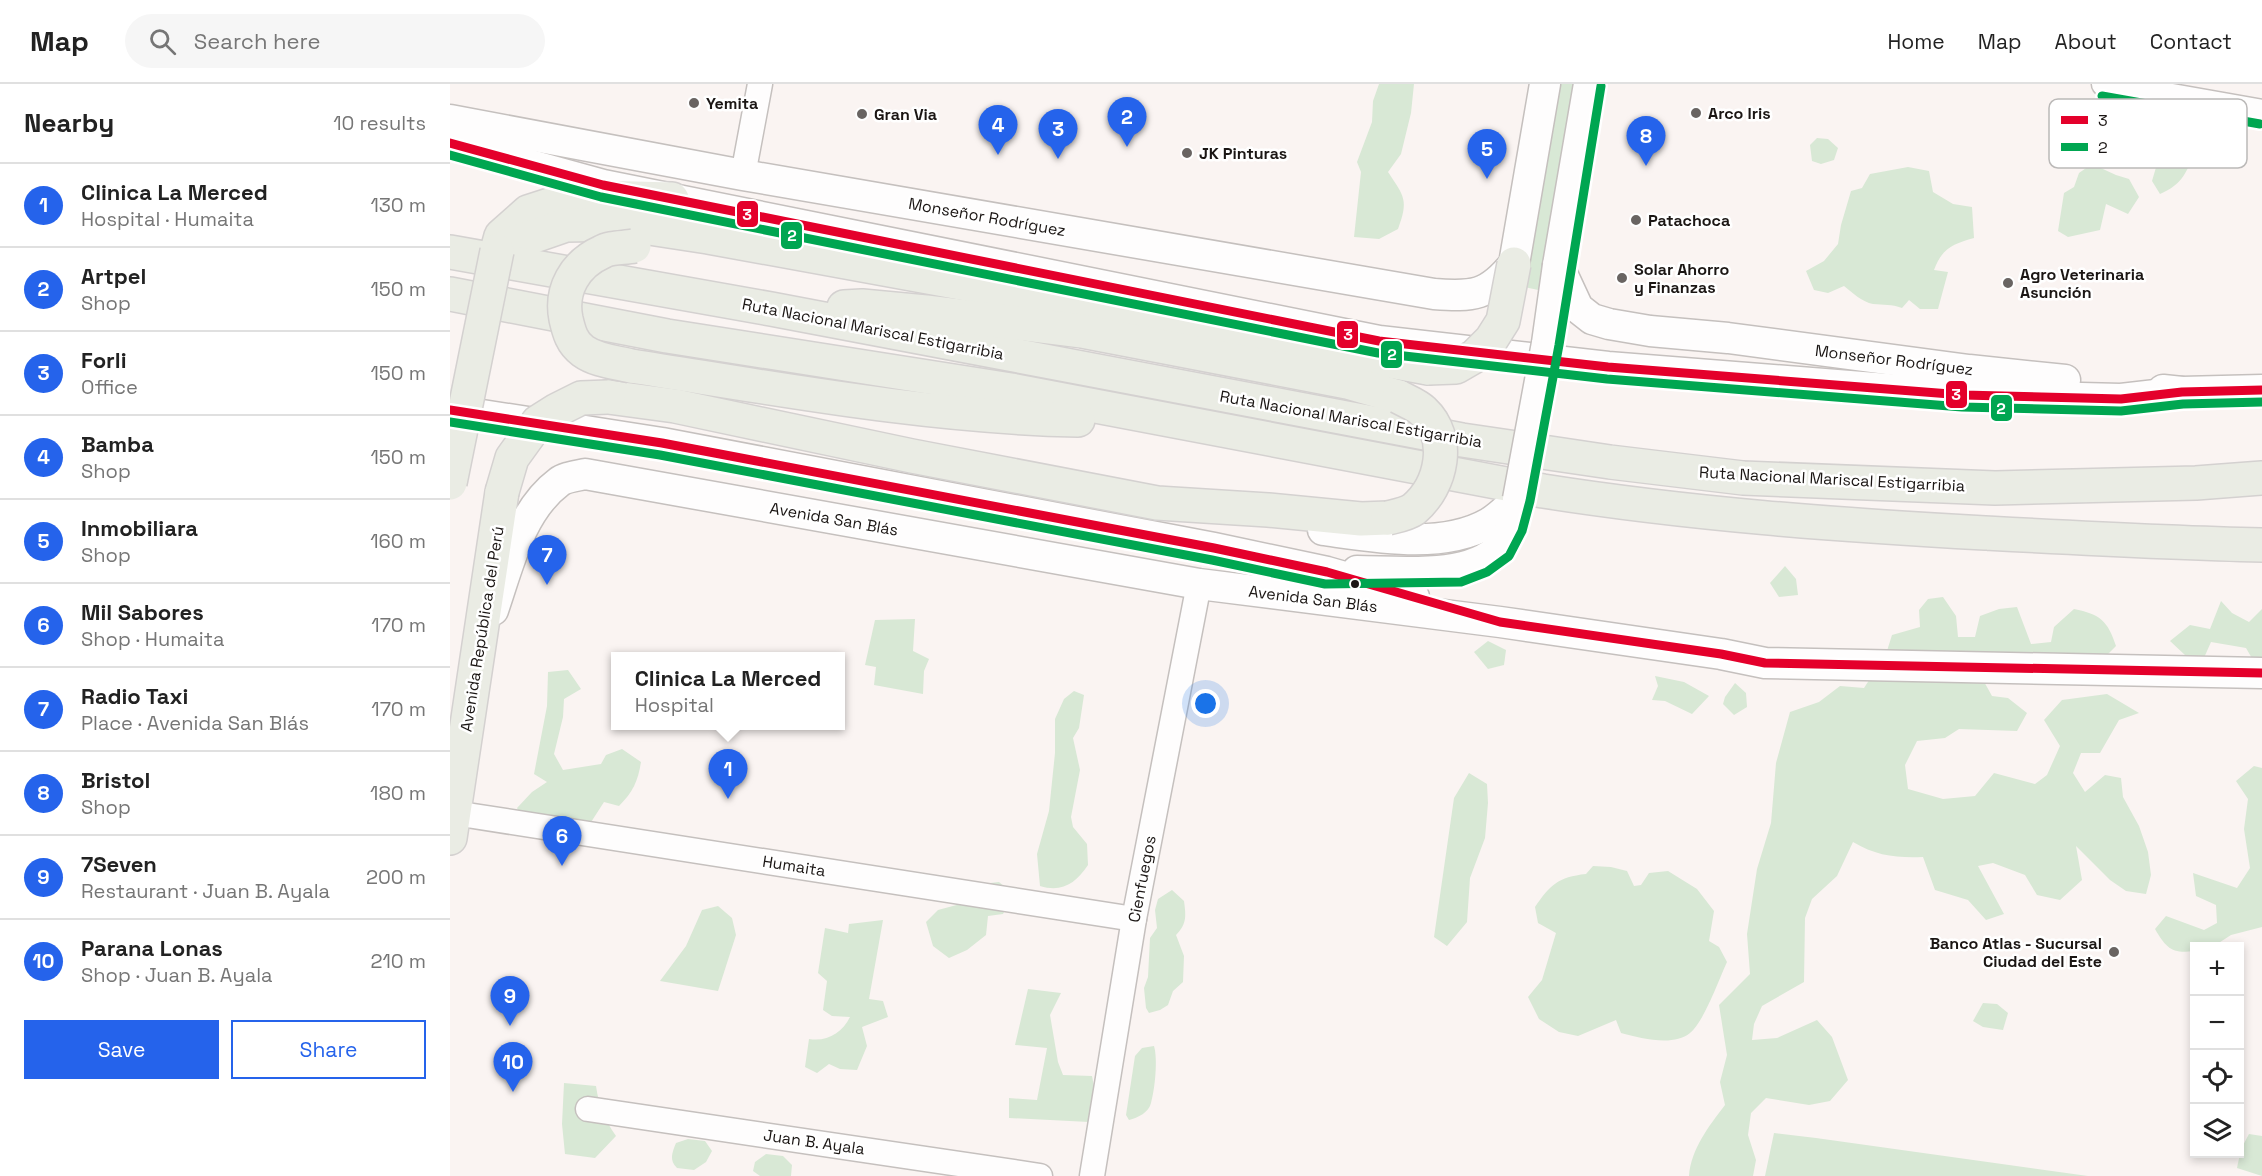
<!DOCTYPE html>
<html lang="en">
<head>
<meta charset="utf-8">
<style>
  :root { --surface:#fff; --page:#f6f6f6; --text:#222; --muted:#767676; --line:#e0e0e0; --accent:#2563eb }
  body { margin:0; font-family:"Space Grotesk",sans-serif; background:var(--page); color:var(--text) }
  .controls { position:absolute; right:18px; bottom:18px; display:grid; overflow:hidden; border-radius:0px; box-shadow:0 3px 9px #0003 }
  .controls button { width:54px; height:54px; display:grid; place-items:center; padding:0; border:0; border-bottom:2px solid var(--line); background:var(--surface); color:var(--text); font:30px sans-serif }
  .you { position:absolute; left:756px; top:620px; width:21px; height:21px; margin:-15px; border:4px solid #fff; border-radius:50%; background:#1a73e8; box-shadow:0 0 0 9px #1a73e833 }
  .badge { display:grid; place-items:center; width:39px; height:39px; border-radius:50%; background:var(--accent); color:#fff; font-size:20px; font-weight:700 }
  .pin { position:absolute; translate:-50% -50px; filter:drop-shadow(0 2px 3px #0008) }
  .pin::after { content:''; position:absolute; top:32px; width:21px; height:18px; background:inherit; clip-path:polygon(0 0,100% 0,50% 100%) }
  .popup { position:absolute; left:161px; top:568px; width:234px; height:78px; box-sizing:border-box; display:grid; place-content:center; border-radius:0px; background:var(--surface); filter:drop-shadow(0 2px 4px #0005); font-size:20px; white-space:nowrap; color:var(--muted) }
  .popup b { font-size:22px; color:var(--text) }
  .popup::after { content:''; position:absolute; left:50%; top:100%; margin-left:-12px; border:12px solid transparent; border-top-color:var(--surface) }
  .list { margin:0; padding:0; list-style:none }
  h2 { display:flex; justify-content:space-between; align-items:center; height:78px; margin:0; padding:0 24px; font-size:26px }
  h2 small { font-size:20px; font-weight:400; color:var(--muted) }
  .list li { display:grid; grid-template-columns:39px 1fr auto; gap:18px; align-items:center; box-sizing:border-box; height:84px; padding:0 24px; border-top:2px solid var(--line) }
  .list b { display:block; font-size:22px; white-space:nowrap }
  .list p { margin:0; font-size:20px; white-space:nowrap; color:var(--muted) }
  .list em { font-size:20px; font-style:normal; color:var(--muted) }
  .actions { display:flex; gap:12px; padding:18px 24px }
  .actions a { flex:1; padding:14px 0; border:2px solid var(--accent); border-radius:0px; text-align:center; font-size:21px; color:var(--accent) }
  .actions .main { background:var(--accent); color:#fff }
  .icon { flex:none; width:33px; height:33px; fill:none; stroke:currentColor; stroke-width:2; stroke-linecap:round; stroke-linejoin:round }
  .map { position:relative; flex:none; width:1812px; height:1092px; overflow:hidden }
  header { display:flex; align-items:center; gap:36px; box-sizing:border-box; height:84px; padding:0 30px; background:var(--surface); border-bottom:2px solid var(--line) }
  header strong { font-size:28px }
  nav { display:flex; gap:33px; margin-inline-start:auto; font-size:21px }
  .search { width:420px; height:54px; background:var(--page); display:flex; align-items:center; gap:15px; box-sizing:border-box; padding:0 21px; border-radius:33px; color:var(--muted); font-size:22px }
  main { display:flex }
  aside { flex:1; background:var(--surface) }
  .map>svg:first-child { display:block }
  .green { fill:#d8e8d5 }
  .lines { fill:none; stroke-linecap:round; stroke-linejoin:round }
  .minor-casing { stroke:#c5c0be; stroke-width:27 }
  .tertiary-casing { stroke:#c5c0be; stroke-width:33 }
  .trunk-casing { stroke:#d4d1d0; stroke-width:36 }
  .minor { stroke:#fefdfd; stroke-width:24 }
  .tertiary { stroke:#fefdfd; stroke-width:30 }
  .trunk { stroke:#eaece4; stroke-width:33 }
  .tertiary-bridge-casing { stroke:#c5c0be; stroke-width:33; stroke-linecap:butt }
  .trunk-bridge-casing { stroke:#d4d1d0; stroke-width:36; stroke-linecap:butt }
  .tertiary-bridge { stroke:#fefdfd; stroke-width:30 }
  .trunk-bridge { stroke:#eaece4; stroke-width:33 }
  .bus-1-casing { stroke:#fff; stroke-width:14 }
  .bus-2-casing { stroke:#fff; stroke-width:14 }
  .bus-1 { stroke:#e4002b; stroke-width:9 }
  .bus-2 { stroke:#00a651; stroke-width:9 }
  .poi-dot { fill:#696462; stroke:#fff; stroke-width:2 }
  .bus-dot { fill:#1b1614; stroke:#fff; stroke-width:2 }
  .labels { text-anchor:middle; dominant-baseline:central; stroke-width:5; stroke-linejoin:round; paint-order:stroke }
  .poi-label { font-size:16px; font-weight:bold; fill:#1b1614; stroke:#fff; text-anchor:start }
  .street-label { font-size:16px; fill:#1b1614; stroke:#fff }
  .key { fill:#fff; stroke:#bbb9b8; stroke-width:1.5 }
  .key-label { font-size:16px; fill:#1b1614 }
  .line-badge { stroke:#fff; stroke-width:2 }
  .badge-label { font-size:16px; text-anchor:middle; font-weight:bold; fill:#fff }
</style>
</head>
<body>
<header>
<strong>Map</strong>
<div class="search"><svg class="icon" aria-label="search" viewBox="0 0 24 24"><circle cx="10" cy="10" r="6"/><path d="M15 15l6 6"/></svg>Search here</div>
<nav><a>Home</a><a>Map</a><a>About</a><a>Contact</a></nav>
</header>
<main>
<aside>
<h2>Nearby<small>10 results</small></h2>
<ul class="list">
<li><span class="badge">1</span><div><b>Clinica La Merced</b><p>Hospital · Humaita</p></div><em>130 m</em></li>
<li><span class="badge">2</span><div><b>Artpel</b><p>Shop</p></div><em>150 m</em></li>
<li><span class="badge">3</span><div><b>Forli</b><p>Office</p></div><em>150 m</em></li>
<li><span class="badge">4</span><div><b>Bamba</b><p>Shop</p></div><em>150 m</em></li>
<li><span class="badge">5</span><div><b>Inmobiliara</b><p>Shop</p></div><em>160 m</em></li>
<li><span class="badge">6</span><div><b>Mil Sabores</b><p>Shop · Humaita</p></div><em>170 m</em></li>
<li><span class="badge">7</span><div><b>Radio Taxi</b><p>Place · Avenida San Blás</p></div><em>170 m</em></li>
<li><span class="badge">8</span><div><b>Bristol</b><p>Shop</p></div><em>180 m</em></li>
<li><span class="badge">9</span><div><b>7Seven</b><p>Restaurant · Juan B. Ayala</p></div><em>200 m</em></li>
<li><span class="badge">10</span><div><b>Parana Lonas</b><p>Shop · Juan B. Ayala</p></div><em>210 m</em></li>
</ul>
<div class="actions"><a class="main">Save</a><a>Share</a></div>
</aside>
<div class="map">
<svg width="1812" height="1092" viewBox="0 0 1812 1092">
  <rect width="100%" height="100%" fill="#faf4f2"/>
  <g class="green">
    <path d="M 929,0 L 964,0 L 961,29 L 951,70 L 938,88 C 954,112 959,116 948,145 L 929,155 L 904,153 L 911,88 L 907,78 L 922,38 L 923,17 Z"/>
    <path d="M 1102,0 L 1132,0 L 1098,208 L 1069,202 Z"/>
    <path d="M 1710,20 L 1727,26 L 1730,37 L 1742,49 L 1740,57 L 1744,70 C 1736,90 1731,101 1710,110 L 1702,97 L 1712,63 L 1707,52 L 1686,50 L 1673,42 L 1647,48 C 1657,15 1682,23 1710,20 Z"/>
    <path d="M 1367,54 L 1378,55 L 1388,64 L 1384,76 L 1371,80 L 1362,77 L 1360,61 Z"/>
    <path d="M 1642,80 L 1666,91 L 1679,95 L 1689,113 L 1678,130 L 1656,120 L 1650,146 L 1618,153 L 1608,147 L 1614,109 L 1624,103 L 1629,89 Z"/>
    <path d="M 1458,83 L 1479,87 L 1483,108 L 1503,120 L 1522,123 L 1524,154 C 1503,160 1492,164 1484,186 L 1498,188 L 1488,225 L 1470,225 L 1459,216 L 1452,224 C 1441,220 1434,221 1423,220 C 1412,218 1403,209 1394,202 L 1378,209 L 1364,206 L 1356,187 L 1374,177 L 1388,160 L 1391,141 L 1401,107 L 1412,104 L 1420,90 Z"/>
    <path d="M 1335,482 L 1346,495 L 1348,511 L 1329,513 L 1320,499 Z"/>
    <path d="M 1493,513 L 1506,532 L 1508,553 L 1525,553 L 1530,532 L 1549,525 L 1567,523 L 1581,560 L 1601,558 L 1604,543 L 1624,525 C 1650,530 1658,537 1666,562 L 1656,572 L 1532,594 L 1542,612 L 1558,614 L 1577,629 L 1567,647 L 1509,645 L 1495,654 L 1467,657 L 1455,681 L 1458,705 L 1493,715 L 1525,712 L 1544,689 L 1585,700 L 1597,691 L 1610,662 L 1594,636 L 1612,616 L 1657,610 L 1689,629 L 1669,636 L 1650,669 L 1631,669 L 1623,689 L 1635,708 L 1655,691 L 1671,694 L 1673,713 L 1689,742 L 1698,768 L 1701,791 L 1696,810 L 1676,807 L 1660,796 L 1626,762 L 1632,796 L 1610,816 L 1587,811 L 1575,791 L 1543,779 L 1528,782 L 1554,830 L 1536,836 L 1518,816 L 1485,806 L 1473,773 C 1447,774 1426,772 1403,758 L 1387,792 L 1362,815 L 1355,834 L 1354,898 L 1312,922 L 1304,940 L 1302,956 L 1327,954 L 1367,936 L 1382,953 L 1398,996 L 1380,1017 L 1359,1021 L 1316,1014 L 1301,1029 L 1298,1051 L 1306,1076 L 1303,1092 L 1239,1092 C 1241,1065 1259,1042 1275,1021 L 1270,998 L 1277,971 L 1269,921 L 1300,890 L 1297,850 L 1307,785 L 1321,739 L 1326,679 L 1340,628 L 1369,618 L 1390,602 L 1414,604 L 1436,570 L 1442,551 L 1470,543 L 1469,526 L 1478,515 Z"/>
    <path d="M 1771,517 L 1782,529 L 1799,538 L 1812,525 L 1812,575 L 1803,576 L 1796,564 L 1761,558 L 1753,576 L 1735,571 L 1720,557 L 1740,541 L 1760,545 Z"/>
    <path d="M 465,535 L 463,567 L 479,575 L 474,587 L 473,610 L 424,601 L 426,583 L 415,581 L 425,536 Z"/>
    <path d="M 1038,557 L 1056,566 L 1054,581 L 1038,585 L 1024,568 Z"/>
    <path d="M 118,586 L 131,605 L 114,615 L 113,633 L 104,670 L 113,686 L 151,680 L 156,671 L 172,665 L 191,678 C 188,697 183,708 169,722 L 154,718 L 134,749 L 75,740 L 67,724 L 82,708 L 97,698 L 84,690 L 97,622 L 98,588 Z"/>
    <path d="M 1205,592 L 1234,598 L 1259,612 L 1242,630 L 1215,617 L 1202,616 L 1208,602 Z"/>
    <path d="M 1285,599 L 1296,609 L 1297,623 L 1284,631 L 1273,620 L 1275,613 Z"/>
    <path d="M 624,607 L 634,611 L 629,644 L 623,654 L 630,686 L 621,733 L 623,743 L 637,760 L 638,781 C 626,799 612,809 590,802 L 587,770 L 599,727 L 605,669 L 605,635 L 614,615 Z"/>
    <path d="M 1804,682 L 1812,684 L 1812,843 L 1781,851 L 1764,862 L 1744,862 L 1744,867 C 1722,870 1716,864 1705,845 L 1716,832 L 1754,846 L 1767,839 L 1766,821 L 1746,812 L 1743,789 L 1787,804 L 1800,784 L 1794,745 L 1798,715 L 1786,697 Z"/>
    <path d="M 1019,689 L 1037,700 L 1038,719 L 1035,754 L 1020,794 L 1017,838 L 997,862 L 984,853 L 1004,714 Z"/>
    <path d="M 1143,782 L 1161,783 L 1177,787 L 1184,802 L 1191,801 L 1199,789 L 1218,787 L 1247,805 L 1264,827 L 1259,857 L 1269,863 L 1277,878 C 1269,895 1254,938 1240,949 C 1223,963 1191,954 1171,949 L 1166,936 L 1128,952 L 1109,948 L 1089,935 L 1078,913 L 1092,896 L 1106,849 L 1088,839 L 1085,823 C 1100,801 1108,793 1136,790 Z"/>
    <path d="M 549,798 L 563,810 L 553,830 L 538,832 L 536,851 L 517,866 L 499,874 L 483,862 L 476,838 L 488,826 L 514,819 L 523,801 Z"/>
    <path d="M 722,806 L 734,817 C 736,832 737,840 726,851 L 734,872 L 733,898 L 723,907 L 718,921 L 710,926 L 699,929 L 696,924 L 694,904 L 698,893 L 700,854 L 707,844 L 705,826 L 708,815 Z"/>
    <path d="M 268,822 L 282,834 L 286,851 L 268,907 L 210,897 L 236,862 L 252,826 Z"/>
    <path d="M 433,836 L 419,915 L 433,917 L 438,933 L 412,943 L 417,962 L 407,986 L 390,985 L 379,980 L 367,989 L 355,983 L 359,955 C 377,958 392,949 400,933 L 382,932 L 373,926 L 377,897 L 368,889 L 375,844 L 398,849 L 399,840 Z"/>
    <path d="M 578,905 L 611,909 L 600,931 L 608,978 L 613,991 L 642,992 L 646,1013 L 639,1038 L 559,1034 L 559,1014 L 587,1016 L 597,964 L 565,961 Z"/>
    <path d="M 1533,919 L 1547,920 L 1558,929 L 1553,946 L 1533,943 L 1523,937 Z"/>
    <path d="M 704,962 C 708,975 705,1005 701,1019 C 699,1028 688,1034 679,1036 L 676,1031 L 685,972 L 692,964 Z"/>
    <path d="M 114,999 L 146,1002 C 149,1022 154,1035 166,1052 L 145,1074 L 115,1070 L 112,1040 Z"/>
    <path d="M 1324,1049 L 1366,1054 L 1638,1092 L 1315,1092 Z"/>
    <path d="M 1799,1050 L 1812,1052 L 1812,1092 L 1787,1084 L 1791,1065 Z"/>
    <path d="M 238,1055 L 255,1057 L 262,1067 L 256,1078 L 244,1086 L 227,1084 C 219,1076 222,1069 226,1059 Z"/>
    <path d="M 316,1070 L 333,1072 L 342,1081 L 341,1092 L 310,1092 L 303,1087 L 305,1078 Z"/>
  </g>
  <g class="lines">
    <g class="minor-casing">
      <g id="minor">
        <path d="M 1654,0 L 1812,28"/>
        <path d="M 293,91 L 310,0"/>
        <path d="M 4,729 L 684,835"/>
        <path d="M 138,1025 L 590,1092"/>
        <path d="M 642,1092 L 684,835 L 749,500"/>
      </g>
    </g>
    <g class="tertiary-casing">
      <g id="tertiary">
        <path d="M 1139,0 L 1108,181 L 1128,224 L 1142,235 L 1159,240 L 1200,247 L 1278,254 L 1519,286 L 1615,296"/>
        <path d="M 0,36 L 293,91 L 984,210 C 1023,213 1038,212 1064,180 L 1095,0"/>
        <path d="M 0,59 L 153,101 L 929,257 L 1158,283 L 1513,311 L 1671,315 L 1732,308"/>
        <path d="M 1713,306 L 1732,308 L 1812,306"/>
        <path d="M 0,326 L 212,359 L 764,464 L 877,488 L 964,513"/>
        <path d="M 873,446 C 924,453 992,466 1039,439 C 1049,433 1059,423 1068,415"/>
        <path d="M 907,487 C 948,487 1021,496 1050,463 C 1061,451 1064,431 1068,415"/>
        <path d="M 43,526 C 58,483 70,427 109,398 C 115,393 127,392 135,390 L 749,500 L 1050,538 L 1271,570 L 1315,579 L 1812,589"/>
      </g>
    </g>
    <g class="trunk-casing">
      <g id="trunk">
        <path d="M 48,163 L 51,152 L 78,128 L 112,117 L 147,113 L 222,115"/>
        <path d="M 47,167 L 61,160 L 116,141 L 173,140 L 258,153 L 978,284"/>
        <path d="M 0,168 L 321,225 L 1012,356 L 1160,378 L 1293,394 L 1545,404 L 1746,399 L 1812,394"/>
        <path d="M 0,210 L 217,252 L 561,306 L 1093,407 C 1240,430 1387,441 1535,449 C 1628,454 1720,459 1812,461"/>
        <path d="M 394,223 L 412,222 L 476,228 L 632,247 L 897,298 L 949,313"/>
        <path d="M 181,282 C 329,305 478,333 628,336"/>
        <path d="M 158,313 L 225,322 L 462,372 L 707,419 L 818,426 L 911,435 L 938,434"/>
        <path d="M 0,754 L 52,408"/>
      </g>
    </g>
    <use href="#minor" class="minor"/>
    <use href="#tertiary" class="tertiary"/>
    <use href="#trunk" class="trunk"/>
    <g class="tertiary-bridge-casing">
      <path id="tertiary-bridge" d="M 1068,415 L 1097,259 L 1108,181"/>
    </g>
    <g class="trunk-bridge-casing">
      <g id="trunk-bridge">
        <path d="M 181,282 C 165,278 147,277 133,267 C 122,259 119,248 116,235 C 110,206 125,180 152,168 C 160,163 174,164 184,162"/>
        <path d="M 978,284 L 1006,283 L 1025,272 L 1041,256 L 1053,237 L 1064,180"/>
        <path d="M 0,399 L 47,167"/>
        <path d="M 52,408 L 62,374 L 88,338 L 107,326 L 131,314 L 158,313"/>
        <path d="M 938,434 C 946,432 957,430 964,425 C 992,401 1002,354 973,327 C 967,321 956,317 949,313"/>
      </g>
    </g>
    <use href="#tertiary-bridge" class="tertiary-bridge"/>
    <use href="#trunk-bridge" class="trunk-bridge"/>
    <g class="bus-1-casing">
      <g id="bus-1">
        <path d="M 0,59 L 153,101 L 929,257 L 1158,283 L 1513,311 L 1671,315 L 1732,308 L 1812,306"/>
        <path d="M 0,326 L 212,359 L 764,464 L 877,488 L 1050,538 L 1271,570 L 1315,579 L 1812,589"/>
      </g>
    </g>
    <g class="bus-2-casing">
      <g id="bus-2">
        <path d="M 1652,12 L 1810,40"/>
        <path d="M 0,71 L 151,113 L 928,269 L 1157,295 L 1512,323 L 1671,327 L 1733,320 L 1812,318"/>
        <path d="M 0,338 L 210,371 L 762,476 L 875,500 L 1011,498 L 1037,488 L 1059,472 L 1072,447 L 1080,417 L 1109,261 L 1151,2"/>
      </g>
    </g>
    <use href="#bus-1" class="bus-1"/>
    <use href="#bus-2" class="bus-2"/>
  </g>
  <g class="poi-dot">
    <circle cx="244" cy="19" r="6"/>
    <circle cx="1246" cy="29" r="6"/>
    <circle cx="412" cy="30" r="6"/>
    <circle cx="737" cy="69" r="6"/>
    <circle cx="1186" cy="136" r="6"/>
    <circle cx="1172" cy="194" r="6"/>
    <circle cx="1558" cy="199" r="6"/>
    <circle cx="1664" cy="868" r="6"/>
  </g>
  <circle class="bus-dot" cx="905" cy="500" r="5"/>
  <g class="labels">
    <g class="poi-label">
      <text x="256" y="19">Yemita</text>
      <text x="1258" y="29">Arco Iris</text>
      <text x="424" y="30">Gran Via</text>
      <text x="749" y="69">JK Pinturas</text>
      <text x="1198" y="136">Patachoca</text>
      <text x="1184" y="185">Solar Ahorro<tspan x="1184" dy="18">y Finanzas</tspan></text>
      <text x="1570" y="190">Agro Veterinaria<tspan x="1570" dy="18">Asunción</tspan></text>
      <text x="1652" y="859" text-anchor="end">Banco Atlas - Sucursal<tspan x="1652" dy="18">Ciudad del Este</tspan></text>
    </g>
    <g class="street-label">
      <text transform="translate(537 133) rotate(10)">Monseñor Rodríguez</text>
      <text transform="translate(423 245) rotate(11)">Ruta Nacional Mariscal Estigarribia</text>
      <text transform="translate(1444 276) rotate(7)">Monseñor Rodríguez</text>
      <text transform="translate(901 335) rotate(10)">Ruta Nacional Mariscal Estigarribia</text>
      <text transform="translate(1382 395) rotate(3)">Ruta Nacional Mariscal Estigarribia</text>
      <text transform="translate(384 435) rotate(10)">Avenida San Blás</text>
      <text transform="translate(863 515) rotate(7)">Avenida San Blás</text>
      <text transform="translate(32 545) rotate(-81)">Avenida República del Perú</text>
      <text transform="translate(344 782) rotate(9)">Humaita</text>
      <text transform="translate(692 795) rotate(-79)">Cienfuegos</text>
      <text transform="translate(364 1058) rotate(8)">Juan B. Ayala</text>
    </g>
  </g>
  <rect x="1599" y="15" width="198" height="69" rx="9" class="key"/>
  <rect x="1611" y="32" width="27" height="8" fill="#e4002b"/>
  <rect x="1611" y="59" width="27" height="8" fill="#00a651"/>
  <g class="key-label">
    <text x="1648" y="42">3</text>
    <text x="1648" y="69">2</text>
  </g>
  <g class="line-badge">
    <rect x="286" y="116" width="23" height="28" rx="6" fill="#e4002b"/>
    <rect x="330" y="137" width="23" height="29" rx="6" fill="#00a651"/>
    <rect x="886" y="236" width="23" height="29" rx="6" fill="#e4002b"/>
    <rect x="930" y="256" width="23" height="29" rx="6" fill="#00a651"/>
    <rect x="1495" y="296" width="23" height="29" rx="6" fill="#e4002b"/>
    <rect x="1540" y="310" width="23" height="28" rx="6" fill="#00a651"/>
  </g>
  <g class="badge-label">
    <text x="297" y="136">3</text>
    <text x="342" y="157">2</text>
    <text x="898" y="256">3</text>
    <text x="942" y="276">2</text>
    <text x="1506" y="316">3</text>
    <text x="1551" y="330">2</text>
  </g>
</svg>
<div class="controls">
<button>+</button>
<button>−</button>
<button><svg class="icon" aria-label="locate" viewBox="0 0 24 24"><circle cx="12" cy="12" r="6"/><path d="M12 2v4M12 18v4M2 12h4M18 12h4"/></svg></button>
<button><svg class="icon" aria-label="layers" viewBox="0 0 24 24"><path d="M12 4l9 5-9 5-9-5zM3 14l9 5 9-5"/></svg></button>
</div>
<div class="you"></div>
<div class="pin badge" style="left:278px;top:715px">1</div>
<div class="popup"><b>Clinica La Merced</b>Hospital</div>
<div class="pin badge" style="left:677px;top:63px">2</div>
<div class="pin badge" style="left:608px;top:75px">3</div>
<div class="pin badge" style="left:548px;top:71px">4</div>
<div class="pin badge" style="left:1037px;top:95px">5</div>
<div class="pin badge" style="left:112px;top:782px">6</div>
<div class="pin badge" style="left:97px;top:501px">7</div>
<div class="pin badge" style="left:1196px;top:82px">8</div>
<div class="pin badge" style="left:60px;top:942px">9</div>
<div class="pin badge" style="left:63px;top:1008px">10</div>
</div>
</main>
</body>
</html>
